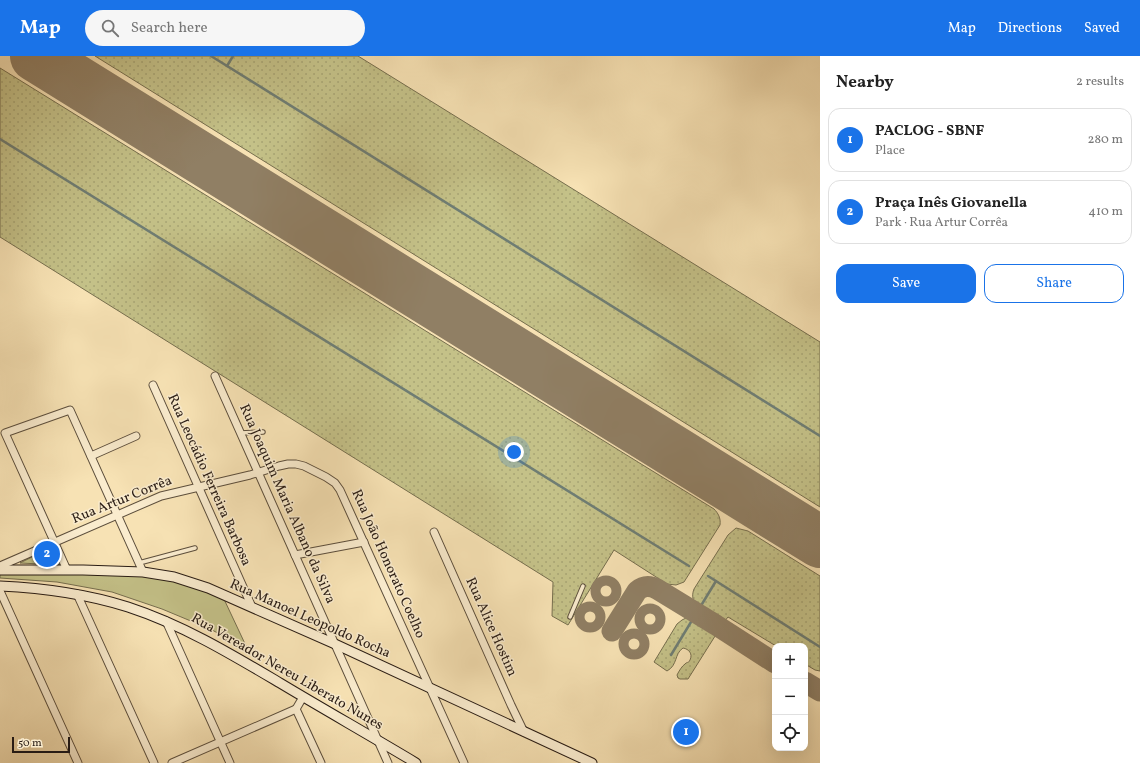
<!DOCTYPE html>
<html lang="en">
<head>
<meta charset="utf-8">
<style>
  :root { --surface:#fff; --page:#f6f6f6; --text:#222; --muted:#767676; --line:#e0e0e0; --accent:#1a73e8 }
  body { margin:0; font-family:Vollkorn,serif; background:var(--page); color:var(--text) }
  .controls { position:absolute; right:12px; bottom:12px; display:grid; overflow:hidden; border-radius:8px; box-shadow:0 4px 16px #0002 }
  .controls button { width:36px; height:36px; display:grid; place-items:center; padding:0; border:0; border-bottom:1px solid var(--line); background:var(--surface); color:var(--text); font:20px sans-serif }
  .scale { position:absolute; left:12px; bottom:10px; width:58px; box-sizing:border-box; padding-left:4px; border:2px solid #291c14; border-top:0; font-size:11px; line-height:14px; white-space:nowrap; color:#291c14; -webkit-text-stroke:3px #faecce; paint-order:stroke }
  .you { position:absolute; left:514px; top:396px; width:14px; height:14px; margin:-10px; border:3px solid #fff; border-radius:50%; background:#1a73e8; box-shadow:0 0 0 6px #1a73e833 }
  .badge { display:grid; place-items:center; width:26px; height:26px; border-radius:50%; background:var(--accent); color:#fff; font-size:13px; font-weight:700 }
  .pin { position:absolute; translate:-50% -50%; border:2px solid #fff; box-shadow:0 1px 4px #0006 }
  .list { margin:0; padding:0; list-style:none }
  h2 { display:flex; justify-content:space-between; align-items:center; height:52px; margin:0; padding:0 16px; font-size:17px }
  h2 small { font-size:13px; font-weight:400; color:var(--muted) }
  .list li { display:grid; grid-template-columns:26px 1fr auto; gap:12px; align-items:center; box-sizing:border-box; height:64px; margin:0 8px 8px; padding:0 8px; border:1px solid var(--line); border-radius:12px }
  .list b { display:block; font-size:15px; white-space:nowrap }
  .list p { margin:0; font-size:13px; white-space:nowrap; color:var(--muted) }
  .list em { font-size:13px; font-style:normal; color:var(--muted) }
  .actions { display:flex; gap:8px; padding:12px 16px }
  .actions a { flex:1; padding:9px 0; border:1px solid var(--accent); border-radius:12px; text-align:center; font-size:14px; color:var(--accent) }
  .actions .main { background:var(--accent); color:#fff }
  .icon { flex:none; width:22px; height:22px; fill:none; stroke:currentColor; stroke-width:2; stroke-linecap:round; stroke-linejoin:round }
  .map { position:relative; flex:none; width:820px; height:707px; overflow:hidden }
  header { display:flex; align-items:center; gap:24px; box-sizing:border-box; height:56px; padding:0 20px; background:var(--accent); color:#fff }
  header strong { font-size:19px }
  nav { display:flex; gap:22px; margin-inline-start:auto; font-size:14px }
  .search { width:280px; height:36px; background:var(--page); display:flex; align-items:center; gap:10px; box-sizing:border-box; padding:0 14px; border-radius:22px; color:var(--muted); font-size:15px }
  main { display:flex }
  aside { flex:1; background:var(--surface) }
  .map>svg:first-child { display:block }
  .grass { fill:url(#grass-dots); stroke:#766e4e }
  .green { fill:#c4c188; stroke:#766e4e }
  .lines { fill:none; stroke-linecap:round; stroke-linejoin:round }
  .stream { stroke:#6f7d73; stroke-width:2.5 }
  .taxiway { stroke:#907f64; stroke-width:21 }
  .runway { stroke:#907f64; stroke-width:52 }
  .lane-casing { stroke:#5c4e3c; stroke-width:5.5 }
  .street-casing { stroke:#5c4e3c; stroke-width:9 }
  .secondary-casing { stroke:#291c14; stroke-width:11 }
  .lane { stroke:#faecce; stroke-width:3.5 }
  .street { stroke:#faecce; stroke-width:7 }
  .secondary { stroke:#faecce; stroke-width:9 }
  .labels { text-anchor:middle; dominant-baseline:central; stroke-width:3; stroke-linejoin:round; paint-order:stroke }
  .street-label { font-size:14px; fill:#291c14; stroke:#faecce }
</style>
</head>
<body>
<header>
<strong>Map</strong>
<div class="search"><svg class="icon" aria-label="search" viewBox="0 0 24 24"><circle cx="10" cy="10" r="6"/><path d="M15 15l6 6"/></svg>Search here</div>
<nav><a>Map</a><a>Directions</a><a>Saved</a></nav>
</header>
<main>
<div class="map">
<svg width="820" height="707" viewBox="0 0 820 707">
  <defs>
    <pattern id="grass-dots" width="8" height="8" patternUnits="userSpaceOnUse"><rect width="8" height="8" fill="#c4c188"/><path d="M2 2h.1M6 6h.1" fill="none" stroke="#a8a574" stroke-width="1.8" stroke-linecap="round"/></pattern>
  </defs>
  <rect width="100%" height="100%" fill="#f7e2b4"/>
  <filter id="stains"><feTurbulence type="fractalNoise" baseFrequency=".005" numOctaves="4"/><feColorMatrix values="0 0 0 0 .2 0 0 0 0 .09 0 0 0 0 .02 0 0 0 .5 -.17"/></filter>
  <radialGradient id="worn" r=".72"><stop offset=".6" stop-color="#630" stop-opacity="0"/><stop offset="1" stop-color="#630" stop-opacity=".3"/></radialGradient>
  <g class="grass">
    <path d="M 95,0 L 358,0 L 820,286 L 820,451 Z"/>
    <path d="M 0,12 L 714,453 C 718,457 721,462 720,469 L 684,526 L 676,529 L 667,528 L 614,494 L 568,569 L 552,560 L 553,526 L 0,181 Z"/>
    <path d="M 736,472 L 748,475 L 820,520 L 820,615 L 815,614 L 805,608 L 805,590 L 776,590 L 728,561 L 724,566 C 718,562 700,553 696,548 C 692,544 692,538 694,533 L 728,479 Z"/>
    <path d="M 686,562 L 694,563 L 717,577 L 688,623 L 680,623 L 678,622 L 677,619 C 679,615 682,610 685,608 C 688,605 688,608 690,604 C 693,598 689,593 683,592 C 674,598 678,609 667,615 L 654,606 L 677,568 L 682,564 Z"/>
  </g>
  <g class="green">
    <path d="M 54,490 L 62,509 L 20,507 Z"/>
    <path d="M 0,517 C 54,518 110,514 164,523 C 184,527 203,534 223,541 L 247,592 L 210,573 L 162,553 L 112,536 L 57,526 L 0,522 Z"/>
  </g>
  <g class="lines">
    <g class="stream">
      <path d="M 211,0 L 820,380"/>
      <path d="M 227,10 L 233,0"/>
      <path d="M 0,83 L 689,510"/>
      <path d="M 708,520 L 820,591"/>
      <path d="M 702,548 L 716,525"/>
      <path d="M 671,599 L 691,566"/>
    </g>
    <g class="taxiway">
      <path d="M 809,481 L 820,487"/>
      <circle cx="606" cy="535" r="5"/>
      <circle cx="590" cy="561" r="5"/>
      <circle cx="650" cy="563" r="5"/>
      <path d="M 612,575 L 637,535 C 643,530 649,529 657,533 L 716,569 L 775,607"/>
      <circle cx="634" cy="588" r="5"/>
      <path d="M 805,626 L 820,635"/>
    </g>
    <path class="runway" d="M 36,0 L 820,486"/>
    <g class="lane-casing">
      <g id="lane">
        <path d="M 241,377 L 263,376"/>
        <path d="M 139,507 L 195,492"/>
        <path d="M 570,561 L 583,530"/>
      </g>
    </g>
    <g class="street-casing">
      <g id="street">
        <path d="M 215,320 L 388,707"/>
        <path d="M 153,329 L 252,551"/>
        <path d="M 91,400 L 136,380"/>
        <path d="M 434,476 L 511,649 L 524,676"/>
        <path d="M 295,499 L 364,486"/>
        <path d="M 0,510 L 161,440 L 250,419 L 279,410 L 288,408 L 296,408 L 304,410 L 326,421 L 335,427 L 340,434 L 464,707"/>
        <path d="M 67,514 L 5,377 L 70,354 L 143,516"/>
        <path d="M 0,535 L 78,707"/>
        <path d="M 77,538 L 154,707"/>
        <path d="M 166,565 L 230,707"/>
        <path d="M 303,641 L 296,653 L 321,707"/>
        <path d="M 172,707 L 296,653"/>
      </g>
    </g>
    <g class="secondary-casing">
      <g id="secondary">
        <path d="M 0,514 L 83,514 L 143,516 L 174,521 L 208,532 L 335,588 L 592,707"/>
        <path d="M 0,530 C 44,532 87,538 128,551 C 183,569 231,598 280,627 C 325,654 371,680 416,707"/>
      </g>
    </g>
    <use href="#lane" class="lane"/>
    <use href="#street" class="street"/>
    <use href="#secondary" class="secondary"/>
  </g>
  <g class="labels">
    <g class="street-label">
      <text transform="translate(209 424) rotate(66)">Rua Leocádio Ferreira Barbosa</text>
      <text transform="translate(122 444) rotate(-22)">Rua Artur Corrêa</text>
      <text transform="translate(287 448) rotate(66)">Rua Joaquim Maria Albano da Silva</text>
      <text transform="translate(388 508) rotate(66)">Rua João Honorato Coelho</text>
      <text transform="translate(310 563) rotate(24)">Rua Manoel Leopoldo Rocha</text>
      <text transform="translate(491 571) rotate(66)">Rua Alice Hostim</text>
      <text transform="translate(287 616) rotate(30)">Rua Vereador Nereu Liberato Nunes</text>
    </g>
  </g>
  <rect width="100%" height="100%" filter="url(#stains)"/>
  <rect width="100%" height="100%" fill="url(#worn)"/>
</svg>
<div class="controls">
<button>+</button>
<button>−</button>
<button><svg class="icon" aria-label="locate" viewBox="0 0 24 24"><circle cx="12" cy="12" r="6"/><path d="M12 2v4M12 18v4M2 12h4M18 12h4"/></svg></button>
</div>
<div class="scale">50 m</div>
<div class="you"></div>
<div class="pin badge" style="left:686px;top:676px">1</div>
<div class="pin badge" style="left:47px;top:498px">2</div>
</div>
<aside>
<h2>Nearby<small>2 results</small></h2>
<ul class="list">
<li><span class="badge">1</span><div><b>PACLOG - SBNF</b><p>Place</p></div><em>280 m</em></li>
<li><span class="badge">2</span><div><b>Praça Inês Giovanella</b><p>Park · Rua Artur Corrêa</p></div><em>410 m</em></li>
</ul>
<div class="actions"><a class="main">Save</a><a>Share</a></div>
</aside>
</main>
</body>
</html>
